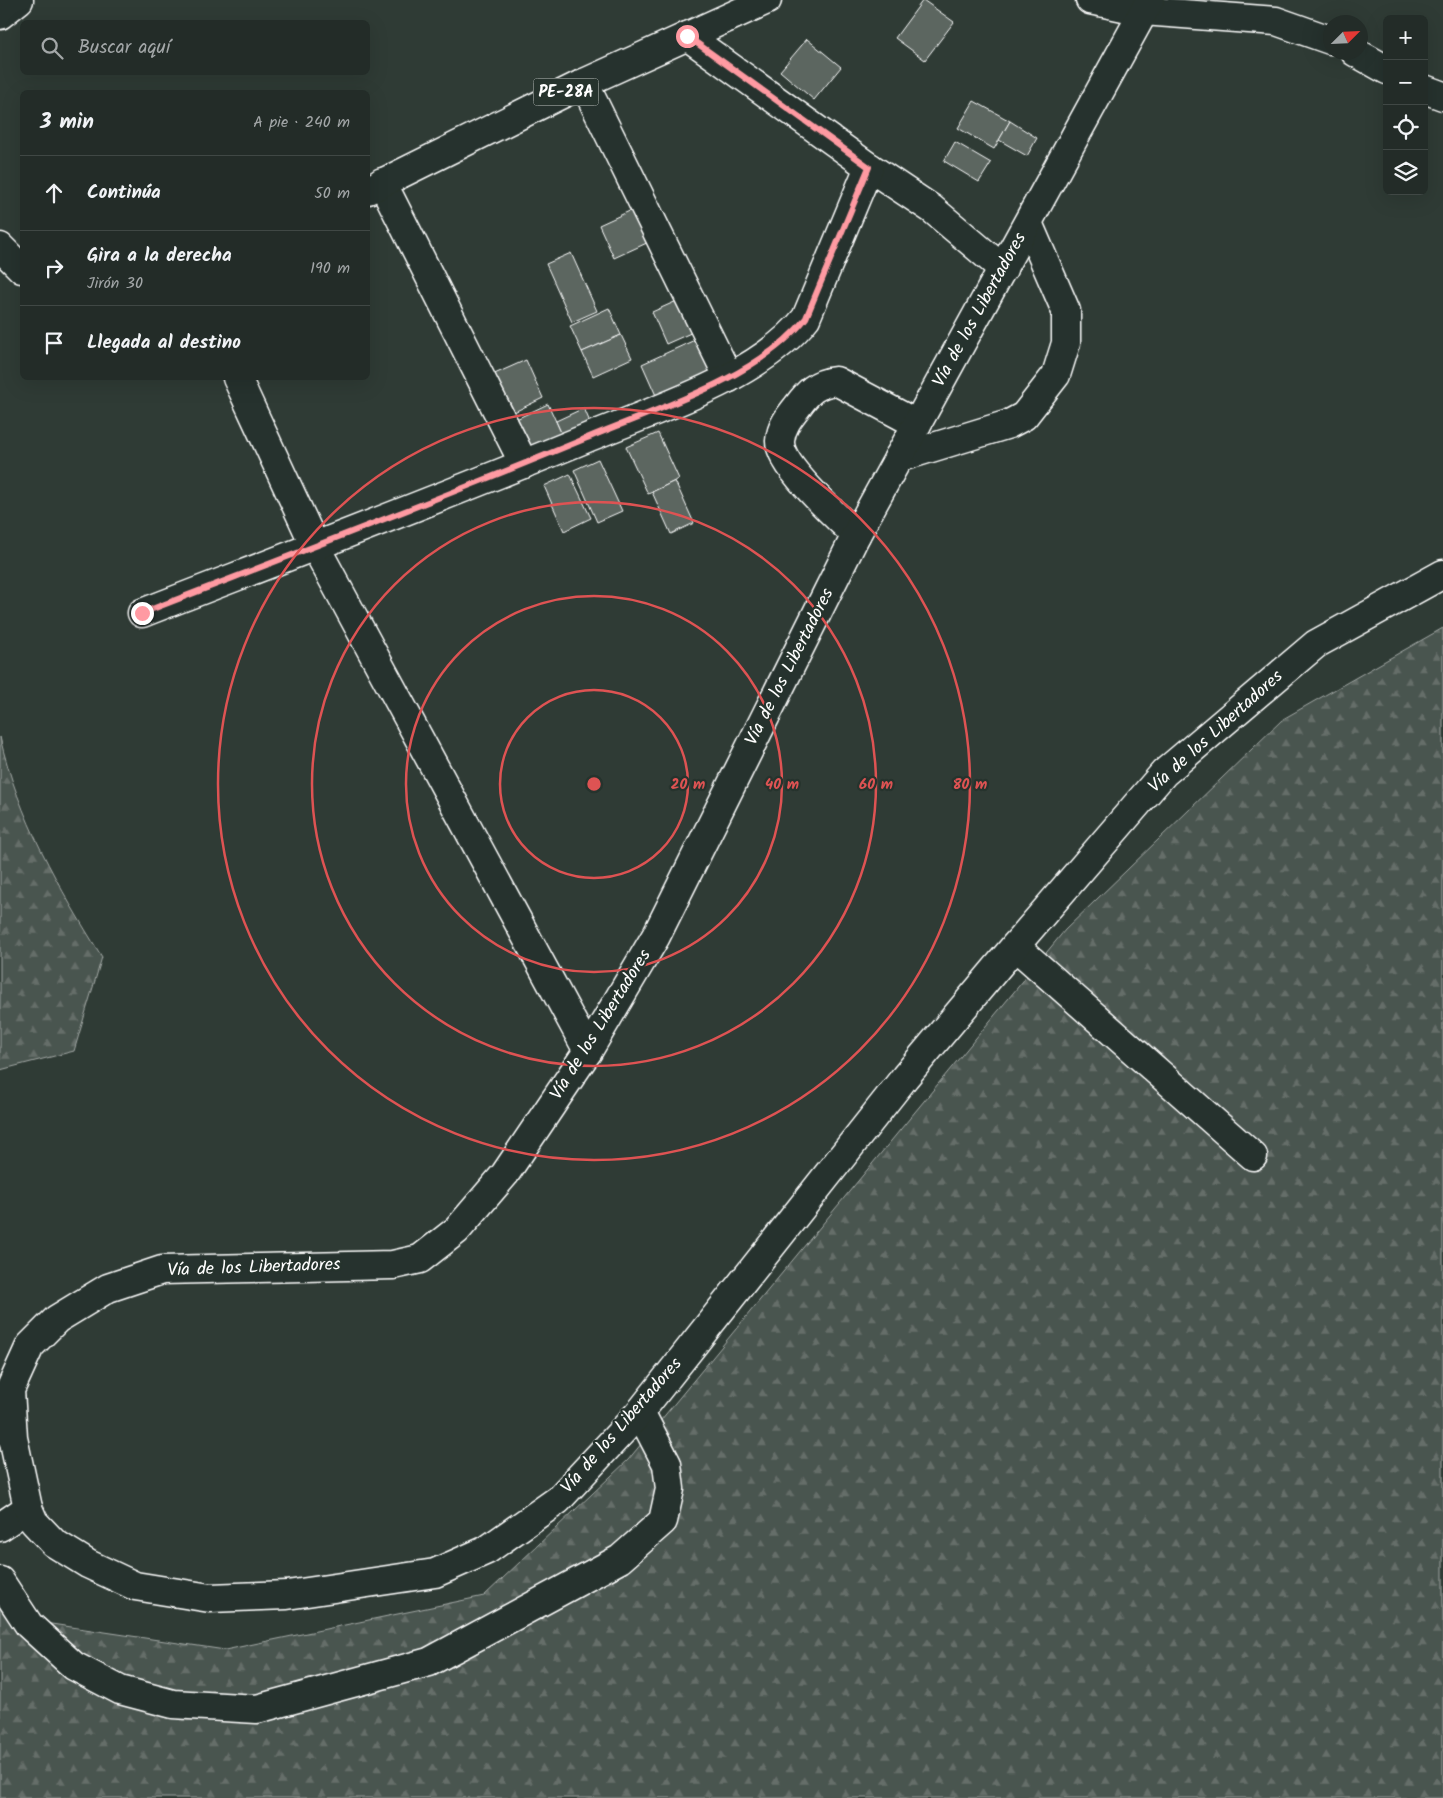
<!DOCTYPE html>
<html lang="es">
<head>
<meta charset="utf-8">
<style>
  :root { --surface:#232c28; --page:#2b3430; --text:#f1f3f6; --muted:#a3a7a8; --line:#404845 }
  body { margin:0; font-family:Kalam,sans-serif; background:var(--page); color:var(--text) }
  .controls { position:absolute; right:15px; top:15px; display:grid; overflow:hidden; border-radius:8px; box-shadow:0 5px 20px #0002 }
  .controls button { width:45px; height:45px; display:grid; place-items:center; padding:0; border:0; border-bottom:1px solid var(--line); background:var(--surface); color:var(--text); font:25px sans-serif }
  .compass { position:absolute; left:1323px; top:15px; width:45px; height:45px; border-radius:50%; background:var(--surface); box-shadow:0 5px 20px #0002; rotate:66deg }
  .stop { position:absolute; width:15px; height:15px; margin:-11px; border:4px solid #ff9aa2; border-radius:50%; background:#fff }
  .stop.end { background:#ff9aa2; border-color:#fff; box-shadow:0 1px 5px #0008 }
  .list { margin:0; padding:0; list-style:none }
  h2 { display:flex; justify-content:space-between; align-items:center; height:65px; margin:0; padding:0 20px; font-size:21px }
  h2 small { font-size:16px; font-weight:400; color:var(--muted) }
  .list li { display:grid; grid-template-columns:32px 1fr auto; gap:15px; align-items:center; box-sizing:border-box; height:75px; padding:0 20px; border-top:1px solid var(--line) }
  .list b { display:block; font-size:19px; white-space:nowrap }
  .list p { margin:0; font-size:16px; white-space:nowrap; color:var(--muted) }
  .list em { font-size:16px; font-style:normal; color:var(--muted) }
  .icon { flex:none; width:28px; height:28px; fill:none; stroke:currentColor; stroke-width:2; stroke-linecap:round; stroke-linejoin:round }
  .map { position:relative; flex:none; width:1443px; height:1798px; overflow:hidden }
  .search { position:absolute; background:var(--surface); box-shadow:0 5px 20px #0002; left:20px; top:20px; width:350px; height:55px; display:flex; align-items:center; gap:12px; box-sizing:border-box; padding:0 18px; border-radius:8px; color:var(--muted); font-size:19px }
  .panel { position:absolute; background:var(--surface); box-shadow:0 5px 20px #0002; left:20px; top:90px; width:350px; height:290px; border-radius:8px }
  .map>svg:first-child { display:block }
  .forest { fill:url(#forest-firs); stroke:#a4aaa7 }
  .building { fill:#5b6661; stroke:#fff }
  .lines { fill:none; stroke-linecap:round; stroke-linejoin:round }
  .minor-casing { stroke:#fff; stroke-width:31 }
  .highway-casing { stroke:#fff; stroke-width:31 }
  .minor { stroke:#26332d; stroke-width:28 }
  .highway { stroke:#26332d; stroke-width:28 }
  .route { stroke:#ff9aa2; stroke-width:6 }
  .ring { fill:none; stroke:#de5353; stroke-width:2.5 }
  .labels { text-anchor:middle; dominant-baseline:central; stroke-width:4.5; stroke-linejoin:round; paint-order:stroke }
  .shield { fill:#26332d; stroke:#bec2c0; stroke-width:1 }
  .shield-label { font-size:16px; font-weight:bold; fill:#fff }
  .street-label { font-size:18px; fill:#fff; stroke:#26332d }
  .centre { fill:#de5353; stroke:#26332d; stroke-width:2.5 }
  .ring-label { font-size:15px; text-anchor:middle; font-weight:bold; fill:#de5353; stroke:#26332d; stroke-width:4.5; stroke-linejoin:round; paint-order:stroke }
</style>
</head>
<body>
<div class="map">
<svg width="1443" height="1798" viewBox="0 0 1443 1798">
  <defs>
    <pattern id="forest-firs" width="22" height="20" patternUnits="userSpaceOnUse" patternTransform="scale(1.25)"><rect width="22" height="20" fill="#4a544f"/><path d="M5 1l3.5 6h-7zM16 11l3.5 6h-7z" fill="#656e69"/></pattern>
  </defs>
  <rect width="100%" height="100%" fill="#2f3b35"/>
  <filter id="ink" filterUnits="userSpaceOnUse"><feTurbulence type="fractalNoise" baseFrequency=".02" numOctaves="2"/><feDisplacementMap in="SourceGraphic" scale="10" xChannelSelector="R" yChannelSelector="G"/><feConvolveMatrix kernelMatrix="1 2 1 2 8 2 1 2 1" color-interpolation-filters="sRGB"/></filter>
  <g filter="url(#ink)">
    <g class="forest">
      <path d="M 1443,628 L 1443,1798 L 0,1798 L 0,1566 L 38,1622 L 225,1650 L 484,1596 L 628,1460 L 1065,930 L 1283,719 Z"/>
      <path d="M 0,737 C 18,817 59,888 102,957 L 74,1051 L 0,1070 Z"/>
    </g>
    <g class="building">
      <path d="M 923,0 L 954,22 L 925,60 L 895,38 Z"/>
      <path d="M 807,39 L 841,67 L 814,100 L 780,71 Z"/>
      <path d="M 974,101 L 1010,121 L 994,149 L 958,128 Z"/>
      <path d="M 1010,121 L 1037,138 L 1027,156 L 999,140 Z"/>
      <path d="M 955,142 L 991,163 L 979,182 L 944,161 Z"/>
      <path d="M 634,209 L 649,242 L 614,258 L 599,225 Z"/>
      <path d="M 571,253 L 597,311 L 572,322 L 546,264 Z"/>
      <path d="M 679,300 L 693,332 L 666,344 L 652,312 Z"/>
      <path d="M 609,308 L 621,335 L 582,352 L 570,326 Z"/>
      <path d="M 621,335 L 632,358 L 593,376 L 582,352 Z"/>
      <path d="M 697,339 L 713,375 L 658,400 L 642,364 Z"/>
      <path d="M 526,360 L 543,398 L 508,415 L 490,376 Z"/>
      <path d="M 548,404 L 564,439 L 525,457 L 510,422 Z"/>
      <path d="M 584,408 L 592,427 L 564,439 L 556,421 Z"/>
      <path d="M 658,433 L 679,479 L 648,494 L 626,447 Z"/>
      <path d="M 598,459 L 622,511 L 597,522 L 574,470 Z"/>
      <path d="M 570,474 L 591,518 L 564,531 L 544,486 Z"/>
      <path d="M 675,481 L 694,523 L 671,534 L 652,492 Z"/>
    </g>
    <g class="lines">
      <g class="minor-casing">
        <g id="minor">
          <path d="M 1090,0 L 1143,11 L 1276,21 L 1330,40"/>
          <path d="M 687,36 L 869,167 L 932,209 L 1003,269"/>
          <path d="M 1355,52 L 1387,70"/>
          <path d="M 584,83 L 729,378"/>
          <path d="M 1424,89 L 1443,96"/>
          <path d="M 382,182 L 524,464"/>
          <path d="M 237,378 L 315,546 L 588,1051"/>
          <path d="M 898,458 L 1009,424 L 1024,416 L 1056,375 L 1066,343 L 1066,311 L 1028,223"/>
          <path d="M 856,535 C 838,518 779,465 780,441 C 781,427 789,417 797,407 C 808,392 816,383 836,381 L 917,424"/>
          <path d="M 142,613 C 289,556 437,500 582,440 C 653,410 758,379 806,318 L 869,167"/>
          <path d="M 1015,946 L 1253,1156"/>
          <path d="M 0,1527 L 28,1508"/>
          <path d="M 0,1581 L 29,1625 L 74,1666 L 120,1690 L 173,1704 L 257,1709 L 429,1662 L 620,1559 L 663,1521 L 670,1489 L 667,1464 L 640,1412"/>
        </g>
      </g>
      <g class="highway-casing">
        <g id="highway">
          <path d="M 1150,0 L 856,535 L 656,936 L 588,1051 L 505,1174 L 457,1230 L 420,1259 L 393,1265 L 162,1270 L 108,1288 L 57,1319 L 30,1346 L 10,1390 L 13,1438 L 28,1508 L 34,1522 L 54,1543 L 88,1564 L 135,1586 L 210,1598 L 287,1595 L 435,1573 L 487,1550 L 558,1500 L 640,1412 L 905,1077 L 1015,946 L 1164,773 L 1316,644 L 1443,574"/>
          <path d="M 0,15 L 19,0"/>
          <path d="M 368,190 L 584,83 L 767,0"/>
          <path d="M 0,247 L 22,269"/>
        </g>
      </g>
      <use href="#minor" class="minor"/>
      <use href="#highway" class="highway"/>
    </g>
  </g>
  <g class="lines" filter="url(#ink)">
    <path class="route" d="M 142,613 C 289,556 437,500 582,440 C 653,410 758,379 806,318 L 869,167 L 687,36"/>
  </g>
  <g class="ring">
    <circle cx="594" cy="784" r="94"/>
    <circle cx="594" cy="784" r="188"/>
    <circle cx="594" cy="784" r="282"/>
    <circle cx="594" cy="784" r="376"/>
  </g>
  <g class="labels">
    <rect class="shield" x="533.5" y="78.5" width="65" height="27" rx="4"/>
    <g class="shield-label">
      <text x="566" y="92">PE-28A</text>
    </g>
    <g class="street-label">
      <text transform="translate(980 310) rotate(-61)">Vía de los Libertadores</text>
      <text transform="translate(790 667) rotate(-63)">Vía de los Libertadores</text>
      <text transform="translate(1216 732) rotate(-42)">Vía de los Libertadores</text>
      <text transform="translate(601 1025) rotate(-58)">Vía de los Libertadores</text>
      <text transform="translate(254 1268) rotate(-2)">Vía de los Libertadores</text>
      <text transform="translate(622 1426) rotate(-49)">Vía de los Libertadores</text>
    </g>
  </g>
  <circle cx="594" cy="784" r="8" class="centre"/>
  <g class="ring-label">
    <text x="688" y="789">20 m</text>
    <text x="782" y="789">40 m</text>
    <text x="876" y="789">60 m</text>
    <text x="970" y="789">80 m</text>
  </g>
</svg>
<div class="controls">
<button>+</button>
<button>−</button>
<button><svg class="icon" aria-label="locate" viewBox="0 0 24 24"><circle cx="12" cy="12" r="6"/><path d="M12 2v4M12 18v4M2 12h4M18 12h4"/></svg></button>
<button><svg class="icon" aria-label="layers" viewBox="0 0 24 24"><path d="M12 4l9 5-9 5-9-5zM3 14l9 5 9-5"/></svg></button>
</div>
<svg class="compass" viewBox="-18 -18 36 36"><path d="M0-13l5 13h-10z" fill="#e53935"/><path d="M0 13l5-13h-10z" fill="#a3a7a8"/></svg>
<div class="stop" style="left:687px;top:36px"></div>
<div class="stop end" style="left:142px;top:613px"></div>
<div class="search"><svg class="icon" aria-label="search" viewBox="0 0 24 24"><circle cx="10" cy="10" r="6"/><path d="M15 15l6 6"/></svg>Buscar aquí</div>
<section class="panel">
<h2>3 min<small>A pie · 240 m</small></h2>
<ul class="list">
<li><svg class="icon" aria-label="ahead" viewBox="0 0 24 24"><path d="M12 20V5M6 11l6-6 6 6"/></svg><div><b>Continúa</b></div><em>50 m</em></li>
<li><svg class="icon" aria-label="right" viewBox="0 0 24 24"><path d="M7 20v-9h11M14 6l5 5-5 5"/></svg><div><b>Gira a la derecha</b><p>Jirón 30</p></div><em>190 m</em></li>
<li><svg class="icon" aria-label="arrive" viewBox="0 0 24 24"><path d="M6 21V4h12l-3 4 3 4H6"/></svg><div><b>Llegada al destino</b></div></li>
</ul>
</section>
</div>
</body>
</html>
